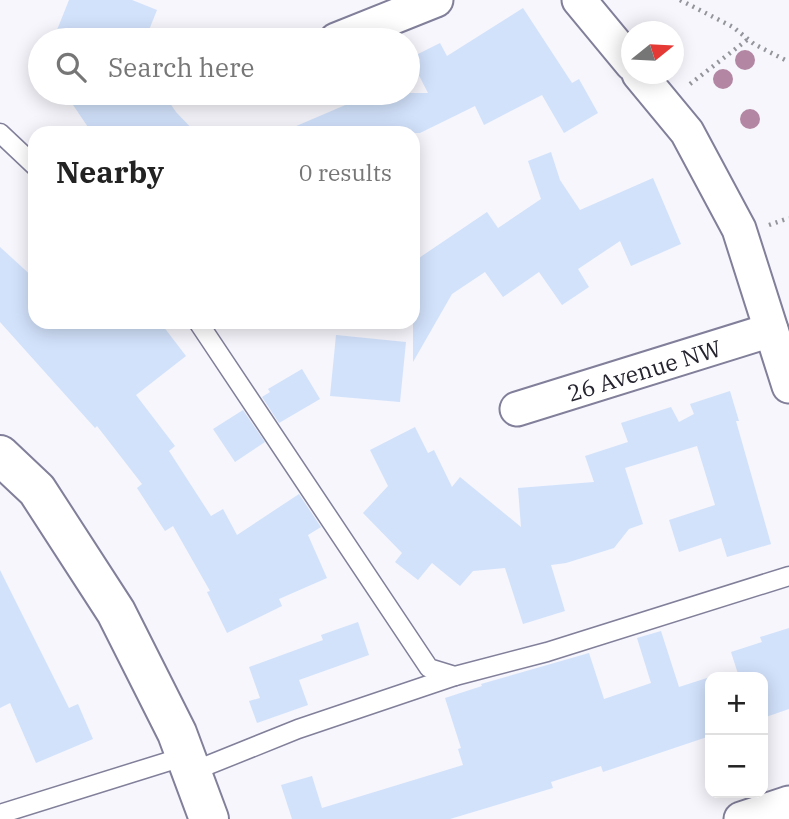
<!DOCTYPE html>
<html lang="en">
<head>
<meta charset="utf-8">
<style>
  :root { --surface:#fff; --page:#f6f6f6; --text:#222; --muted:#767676; --line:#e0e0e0 }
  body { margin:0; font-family:"IBM Plex Serif",serif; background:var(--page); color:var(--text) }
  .controls { position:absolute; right:21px; bottom:21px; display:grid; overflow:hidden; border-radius:14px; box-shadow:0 4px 18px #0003 }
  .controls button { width:63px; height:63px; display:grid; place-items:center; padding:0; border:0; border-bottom:2px solid var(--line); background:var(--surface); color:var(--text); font:35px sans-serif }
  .compass { position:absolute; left:621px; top:21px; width:63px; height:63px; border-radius:50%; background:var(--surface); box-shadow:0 4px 18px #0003; rotate:72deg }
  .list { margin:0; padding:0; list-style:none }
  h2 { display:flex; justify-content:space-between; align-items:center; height:91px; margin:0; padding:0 28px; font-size:30px }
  h2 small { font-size:23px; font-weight:400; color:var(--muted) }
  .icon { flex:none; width:38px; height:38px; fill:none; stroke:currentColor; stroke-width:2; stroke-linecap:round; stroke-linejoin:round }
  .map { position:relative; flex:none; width:789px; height:819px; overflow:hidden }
  .search { position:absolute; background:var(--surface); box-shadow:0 4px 18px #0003; left:28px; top:28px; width:392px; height:77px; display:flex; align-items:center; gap:18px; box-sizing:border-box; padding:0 24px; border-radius:38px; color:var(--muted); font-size:26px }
  .panel { position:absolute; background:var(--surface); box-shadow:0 4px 18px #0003; left:28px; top:126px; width:392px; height:203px; border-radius:21px }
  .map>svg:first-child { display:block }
  .building { fill:#d2e2fb }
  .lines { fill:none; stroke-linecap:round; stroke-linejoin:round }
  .lane-casing { stroke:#817f9a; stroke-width:21 }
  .street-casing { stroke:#817f9a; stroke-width:37 }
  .secondary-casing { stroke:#817f9a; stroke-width:42 }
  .path { stroke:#94949c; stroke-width:4.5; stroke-dasharray:2 5; stroke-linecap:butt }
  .lane { stroke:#fff; stroke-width:18 }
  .street { stroke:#fff; stroke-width:33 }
  .secondary { stroke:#fff; stroke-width:38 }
  .tree { fill:#b387a3 }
  .labels { text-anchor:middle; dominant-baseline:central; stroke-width:6; stroke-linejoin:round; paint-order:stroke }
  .street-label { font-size:23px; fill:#24232e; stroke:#fff }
</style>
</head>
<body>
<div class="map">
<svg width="789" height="819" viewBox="0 0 789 819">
  <rect width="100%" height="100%" fill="#f6f6fc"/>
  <g class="building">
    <path d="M 69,0 L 132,0 L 157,10 L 145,40 L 53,40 Z"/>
    <path d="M 523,8 L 572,83 L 579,79 L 598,113 L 564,133 L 542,95 L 484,125 L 475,106 L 420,133 L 280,133 L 350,103 L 345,93 L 428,93 L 410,58 L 440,43 L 447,56 Z"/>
    <path d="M 65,93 L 163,93 L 176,112 L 196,133 L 92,133 Z"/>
    <path d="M 551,152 L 560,180 L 580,210 L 653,178 L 681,244 L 631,266 L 620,241 L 578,269 L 589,287 L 562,305 L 539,272 L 503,297 L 485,272 L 452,294 L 413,362 L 413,262 L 487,212 L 498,228 L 541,199 L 528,161 Z"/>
    <path d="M 0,247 L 35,279 L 35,322 L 160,322 L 186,356 L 136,395 L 175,446 L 169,451 L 211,516 L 223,509 L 237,535 L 299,494 L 321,527 L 308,535 L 327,578 L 279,599 L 282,606 L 227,633 L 207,592 L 210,591 L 173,526 L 165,531 L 137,488 L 142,484 L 97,426 L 95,428 L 0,322 Z"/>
    <path d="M 336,335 L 406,342 L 400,402 L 330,396 Z"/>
    <path d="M 302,369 L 320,399 L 279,423 L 262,397 L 270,392 L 268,389 Z"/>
    <path d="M 730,391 L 739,421 L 736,421 L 771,544 L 727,557 L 721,538 L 679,552 L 669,520 L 715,505 L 697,446 L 625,468 L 643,524 L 629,529 L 614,548 L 566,563 L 551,565 L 565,611 L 523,624 L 505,568 L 473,571 L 460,586 L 432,563 L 418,580 L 395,562 L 402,553 L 363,513 L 388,486 L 370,450 L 415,427 L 428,453 L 434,450 L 452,487 L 460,477 L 521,527 L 518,488 L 594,482 L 585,456 L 628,442 L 621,423 L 671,407 L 679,422 L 694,414 L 690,404 Z"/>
    <path d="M 243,410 L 265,442 L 235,462 L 213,429 Z"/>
    <path d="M 0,570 L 69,708 L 78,704 L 93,739 L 36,763 L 10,703 L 0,708 Z"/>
    <path d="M 358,622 L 369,655 L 299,680 L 308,705 L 257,723 L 249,701 L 260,698 L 249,667 L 323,640 L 321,635 Z"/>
    <path d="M 789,628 L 789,709 L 763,718 L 763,677 L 739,677 L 731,652 L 762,642 L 760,637 Z"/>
    <path d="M 661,631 L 679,687 L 710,677 L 710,736 L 603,772 L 601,766 L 551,782 L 553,788 L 450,819 L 292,819 L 281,785 L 312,776 L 322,808 L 463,765 L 458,749 L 461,748 L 445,698 L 482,686 L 481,684 L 589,653 L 604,699 L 651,683 L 637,638 Z"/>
  </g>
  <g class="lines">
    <g class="lane-casing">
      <g id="lane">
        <path d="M 0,133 L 35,166"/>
        <path d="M 198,322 L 429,668 L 455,676 L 547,652 L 789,576"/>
        <path d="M 191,772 L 298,729 L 455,676"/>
        <path d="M 0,814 L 186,756"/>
      </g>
    </g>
    <g class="street-casing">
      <g id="street">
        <path d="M 579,0 L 632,64"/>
        <path d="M 336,40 L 436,0"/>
        <path d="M 639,74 L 687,132 L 739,229 L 789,386"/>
        <path d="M 517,409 L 771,330"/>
        <path d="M 741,819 L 789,803"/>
      </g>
    </g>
    <g class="secondary-casing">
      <path id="secondary" d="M 0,455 L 37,490 L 116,612 L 177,733 L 209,819"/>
    </g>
    <g class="path">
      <path d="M 680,0 L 733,27 L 754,44 L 789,62"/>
      <path d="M 690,84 L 747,40"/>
      <path d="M 769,225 L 789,218"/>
    </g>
    <use href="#lane" class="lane"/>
    <use href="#street" class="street"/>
    <use href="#secondary" class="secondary"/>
  </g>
  <g class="tree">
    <circle cx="745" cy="60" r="10"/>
    <circle cx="723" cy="79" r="10"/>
    <circle cx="750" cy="119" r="10"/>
  </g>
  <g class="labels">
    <g class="street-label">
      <text transform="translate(644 370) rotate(-17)">26 Avenue NW</text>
    </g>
  </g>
</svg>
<div class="controls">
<button>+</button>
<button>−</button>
</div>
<svg class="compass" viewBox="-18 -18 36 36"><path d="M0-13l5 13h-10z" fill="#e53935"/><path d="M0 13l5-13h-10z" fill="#767676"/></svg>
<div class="search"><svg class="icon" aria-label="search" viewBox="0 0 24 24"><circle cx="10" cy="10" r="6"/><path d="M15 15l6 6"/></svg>Search here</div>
<section class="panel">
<h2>Nearby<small>0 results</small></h2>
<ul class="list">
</ul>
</section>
</div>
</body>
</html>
